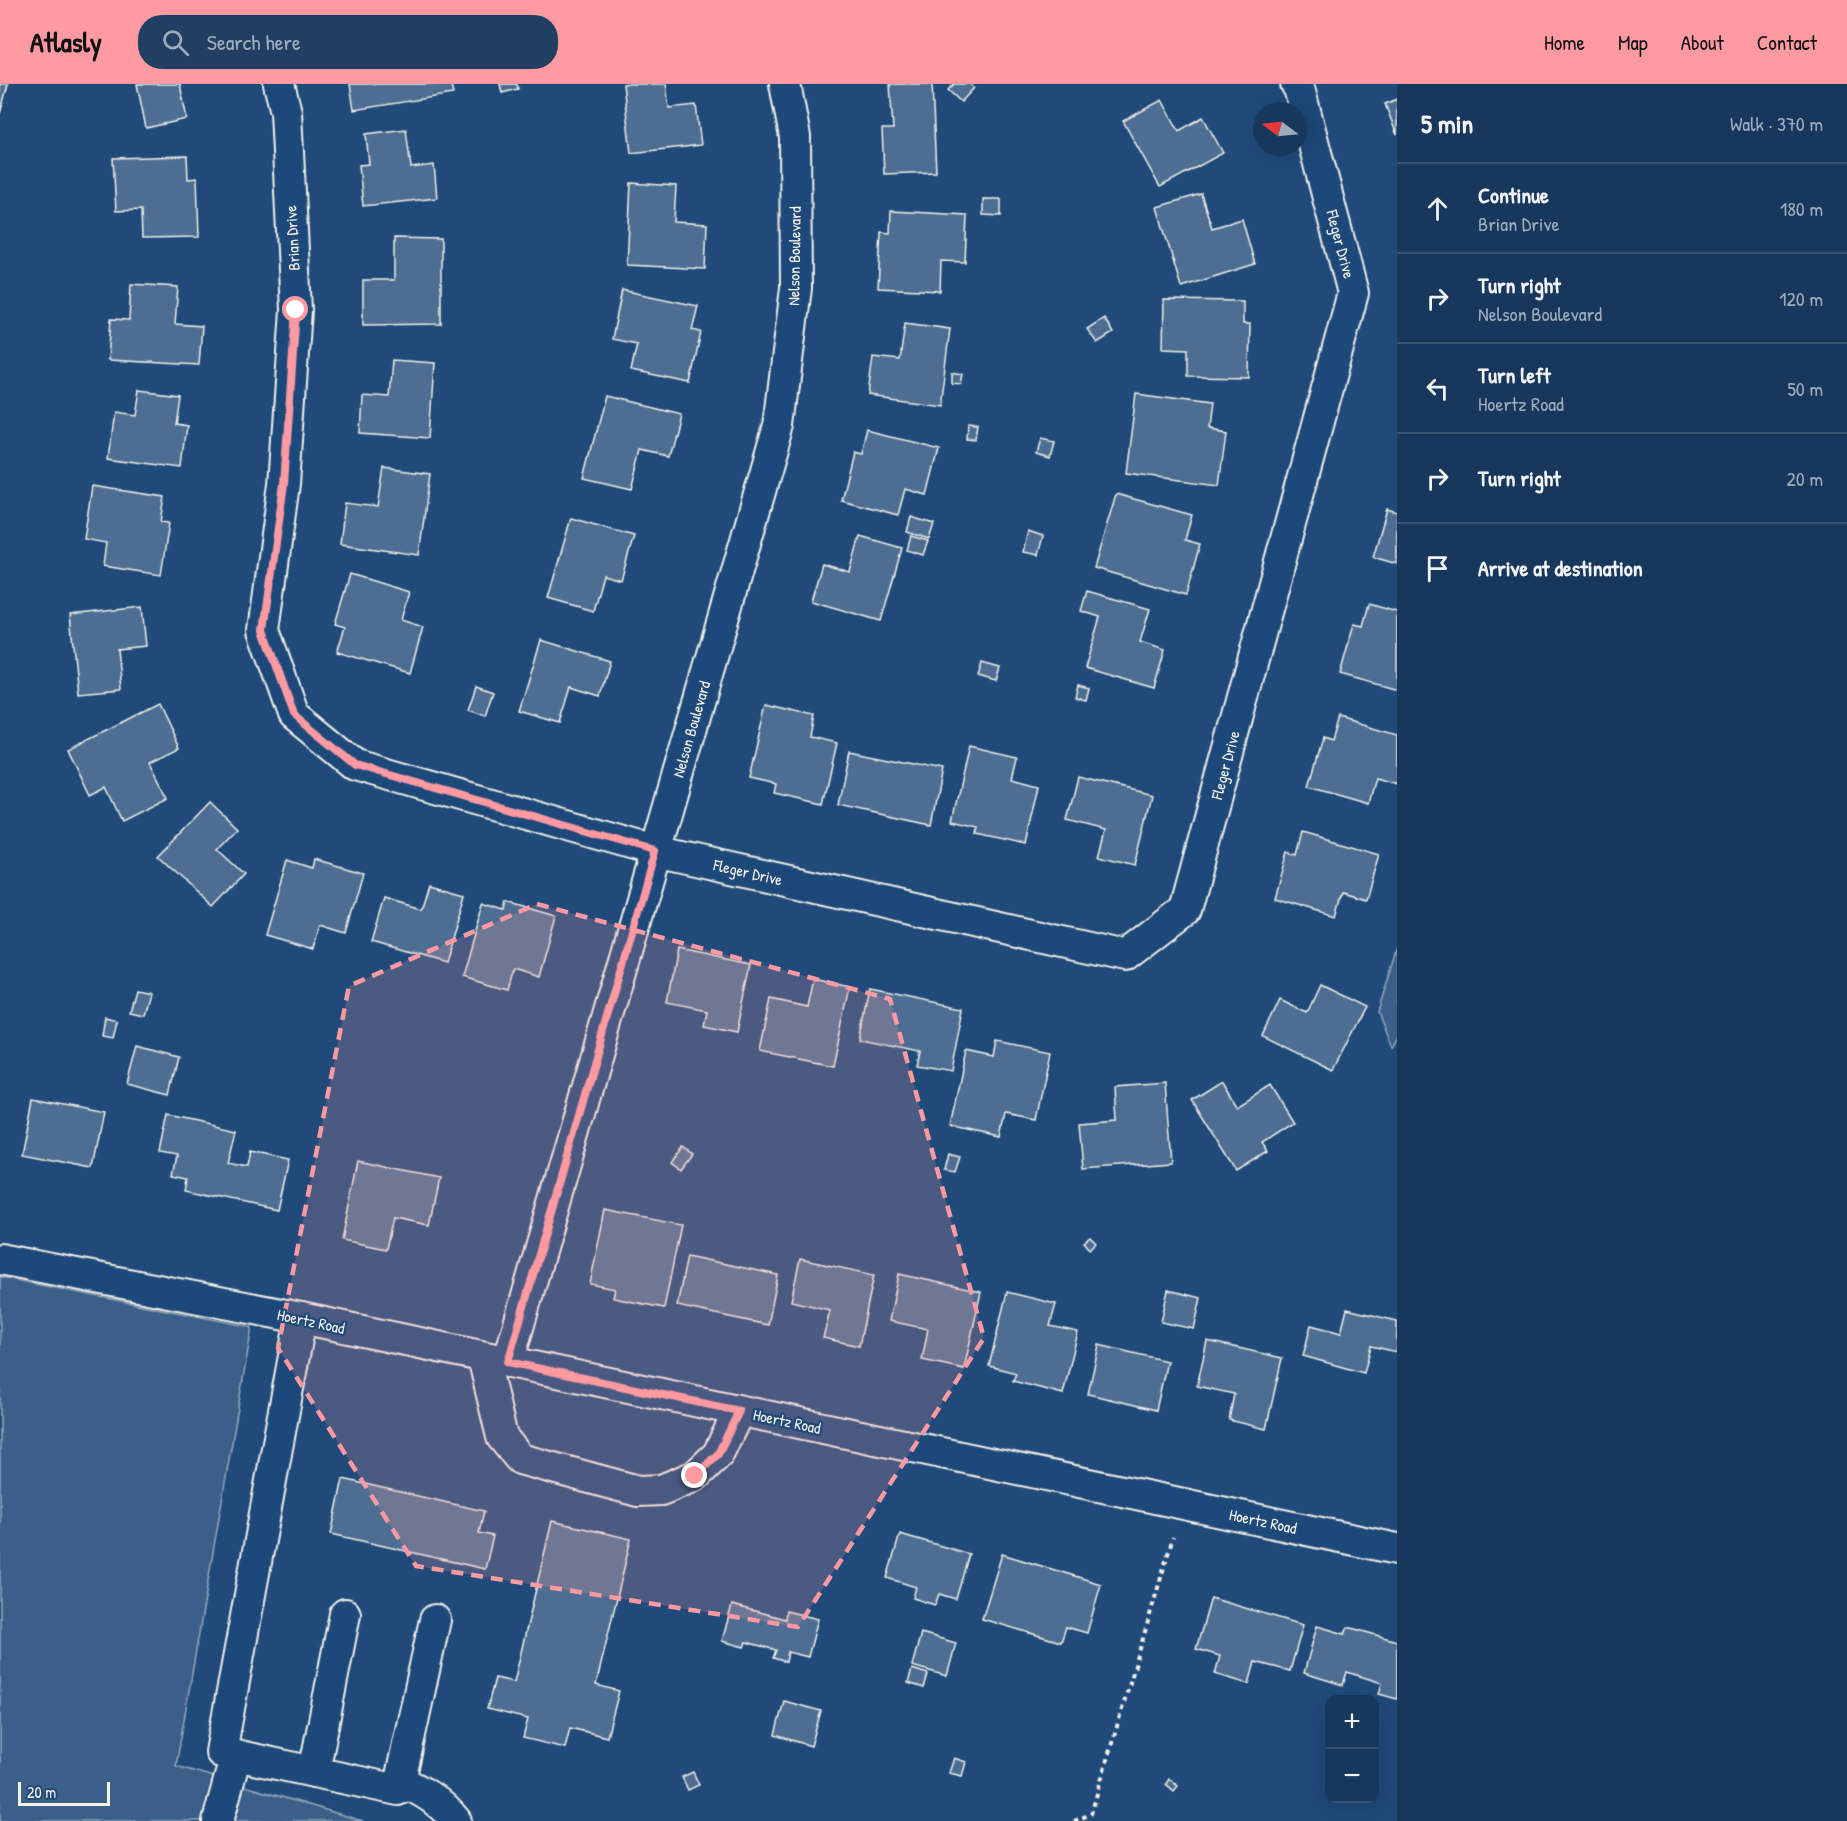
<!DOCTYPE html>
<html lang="en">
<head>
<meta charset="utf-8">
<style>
  :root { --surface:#17385c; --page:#203f62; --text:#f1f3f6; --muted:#9eacbb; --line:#365272; --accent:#ff9aa2 }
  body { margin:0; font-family:"Patrick Hand",sans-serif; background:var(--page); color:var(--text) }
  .controls { position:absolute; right:18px; bottom:18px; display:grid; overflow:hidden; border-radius:12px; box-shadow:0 6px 24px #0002 }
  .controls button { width:54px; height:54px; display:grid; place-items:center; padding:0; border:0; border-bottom:2px solid var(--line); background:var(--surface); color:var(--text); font:30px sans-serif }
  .compass { position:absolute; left:1253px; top:18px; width:54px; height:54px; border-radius:50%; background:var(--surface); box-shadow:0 6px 24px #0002; rotate:286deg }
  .scale { position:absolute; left:18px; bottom:15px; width:92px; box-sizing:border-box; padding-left:6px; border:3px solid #f4f1e8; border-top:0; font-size:16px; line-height:21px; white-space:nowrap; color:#f4f1e8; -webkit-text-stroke:4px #1f4a7a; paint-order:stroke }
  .stop { position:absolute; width:18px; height:18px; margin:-14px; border:4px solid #ff9aa2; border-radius:50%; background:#fff }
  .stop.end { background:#ff9aa2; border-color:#fff; box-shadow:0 2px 6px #0008 }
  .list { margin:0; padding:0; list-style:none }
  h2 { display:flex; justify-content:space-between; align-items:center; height:78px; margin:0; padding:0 24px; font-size:26px }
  h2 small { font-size:20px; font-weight:400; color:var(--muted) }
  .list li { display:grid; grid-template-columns:39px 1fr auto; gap:18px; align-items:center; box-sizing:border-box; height:90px; padding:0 24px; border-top:2px solid var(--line) }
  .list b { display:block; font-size:22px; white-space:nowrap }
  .list p { margin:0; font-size:20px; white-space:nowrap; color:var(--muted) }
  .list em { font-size:20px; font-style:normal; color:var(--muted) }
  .icon { flex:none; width:33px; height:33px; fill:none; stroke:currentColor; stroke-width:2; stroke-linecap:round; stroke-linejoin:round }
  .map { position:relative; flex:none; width:1397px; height:1737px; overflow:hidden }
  header { display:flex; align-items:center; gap:36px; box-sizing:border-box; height:84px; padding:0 30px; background:var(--accent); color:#111 }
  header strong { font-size:28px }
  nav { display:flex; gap:33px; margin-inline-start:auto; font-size:21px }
  .search { width:420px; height:54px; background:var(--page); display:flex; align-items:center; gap:15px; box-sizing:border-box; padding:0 21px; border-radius:24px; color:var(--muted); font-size:22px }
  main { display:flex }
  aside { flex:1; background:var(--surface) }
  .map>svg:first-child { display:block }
  .green { fill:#3a5f88; stroke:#97a8b8; stroke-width:1.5 }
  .building { fill:#4d6e92; stroke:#f4f1e8; stroke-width:1.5 }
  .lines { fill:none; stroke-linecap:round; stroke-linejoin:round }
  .minor-casing { stroke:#f4f1e8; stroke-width:34 }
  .path { stroke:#f4f1e8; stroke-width:4; stroke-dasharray:4.5 4.5; stroke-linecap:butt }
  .minor { stroke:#1f4a7a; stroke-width:30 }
  .route { stroke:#ff9aa2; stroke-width:8 }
  .marked { fill:#ff9aa2; fill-opacity:0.2; stroke:#ff9aa2; stroke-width:4.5; stroke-dasharray:12 8; stroke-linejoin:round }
  .labels { text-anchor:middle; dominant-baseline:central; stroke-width:4.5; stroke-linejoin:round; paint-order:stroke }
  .street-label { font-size:16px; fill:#f4f1e8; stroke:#1f4a7a }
</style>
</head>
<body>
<header>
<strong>Atlasly</strong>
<div class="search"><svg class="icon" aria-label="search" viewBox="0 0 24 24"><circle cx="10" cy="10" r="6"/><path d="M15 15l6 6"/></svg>Search here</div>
<nav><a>Home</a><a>Map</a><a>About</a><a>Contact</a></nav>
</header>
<main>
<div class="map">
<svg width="1397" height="1737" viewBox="0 0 1397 1737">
  <rect width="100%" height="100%" fill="#1f4a7a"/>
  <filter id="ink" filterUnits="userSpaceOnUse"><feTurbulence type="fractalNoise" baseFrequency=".0167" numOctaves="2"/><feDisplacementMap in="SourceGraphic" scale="12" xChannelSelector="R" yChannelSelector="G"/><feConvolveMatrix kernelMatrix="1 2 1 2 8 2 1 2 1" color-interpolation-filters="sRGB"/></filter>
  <g filter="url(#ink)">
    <g class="green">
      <path d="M 1397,864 L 1397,951 L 1391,962 L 1377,928 Z"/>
      <path d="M 0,1193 L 252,1243 L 176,1682 L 363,1737 L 0,1737 Z"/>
    </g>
    <g class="building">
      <path d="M 0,0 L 8,0 L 0,30 Z"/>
      <path d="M 137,0 L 180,0 L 187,35 L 146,44 Z"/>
      <path d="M 350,0 L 451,0 L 453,10 L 354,26 Z"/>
      <path d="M 500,0 L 517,0 L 518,5 L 502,9 Z"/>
      <path d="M 623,0 L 666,0 L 669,24 L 696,21 L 701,61 L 631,69 Z"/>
      <path d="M 890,0 L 932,0 L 936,88 L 884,90 L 882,45 L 893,45 Z"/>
      <path d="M 954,0 L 970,0 L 974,4 L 961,18 L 948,6 Z"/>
      <path d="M 1397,15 L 1397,51 L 1385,20 Z"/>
      <path d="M 1162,16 L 1179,47 L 1203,33 L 1223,69 L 1160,103 L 1123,37 Z"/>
      <path d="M 406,45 L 411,84 L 434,81 L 437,114 L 363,122 L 359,81 L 369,80 L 366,50 Z"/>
      <path d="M 187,72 L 188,95 L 197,94 L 199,153 L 142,154 L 141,126 L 116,127 L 113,74 Z"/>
      <path d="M 631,99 L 676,102 L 674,138 L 707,140 L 705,185 L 627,181 Z"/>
      <path d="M 1201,110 L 1212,144 L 1242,135 L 1255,180 L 1181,203 L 1157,123 Z"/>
      <path d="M 983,115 L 1001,115 L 1001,132 L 983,131 Z"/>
      <path d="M 891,127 L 967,131 L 965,178 L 941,177 L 940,207 L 878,204 L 881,148 L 890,149 Z"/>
      <path d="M 394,154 L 441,155 L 441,240 L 363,241 L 363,196 L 394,196 Z"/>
      <path d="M 131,200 L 178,203 L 175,240 L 202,242 L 199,281 L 108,276 L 111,235 L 129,236 Z"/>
      <path d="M 622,206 L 698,222 L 692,246 L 701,248 L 690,299 L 631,287 L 637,260 L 612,255 Z"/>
      <path d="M 1164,216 L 1243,217 L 1243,240 L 1250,240 L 1249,293 L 1188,292 L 1188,265 L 1163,264 Z"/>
      <path d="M 1104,234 L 1113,249 L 1097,259 L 1087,245 Z"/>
      <path d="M 905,239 L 950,245 L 940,321 L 868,311 L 873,273 L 900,276 Z"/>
      <path d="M 392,276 L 435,279 L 430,354 L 360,349 L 362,311 L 389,313 Z"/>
      <path d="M 952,288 L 963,290 L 961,300 L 952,299 Z"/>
      <path d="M 139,306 L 178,311 L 174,339 L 187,341 L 182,384 L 108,374 L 114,328 L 135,331 Z"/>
      <path d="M 1136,310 L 1210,320 L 1207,344 L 1226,347 L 1219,401 L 1126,389 Z"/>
      <path d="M 605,312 L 679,330 L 668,372 L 642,366 L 632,405 L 584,394 Z"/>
      <path d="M 968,342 L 978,343 L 976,356 L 967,355 Z"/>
      <path d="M 867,346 L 939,364 L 927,411 L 905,405 L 898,431 L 841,416 L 853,368 L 861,370 Z"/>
      <path d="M 1040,354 L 1054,357 L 1050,372 L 1036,368 Z"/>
      <path d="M 384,384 L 430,390 L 419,471 L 340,460 L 345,419 L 378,423 Z"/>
      <path d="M 92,402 L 165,413 L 161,438 L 169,439 L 161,491 L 103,482 L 106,459 L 84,455 Z"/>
      <path d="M 1116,410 L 1192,431 L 1185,456 L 1200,460 L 1186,511 L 1094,484 Z"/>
      <path d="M 1387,425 L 1397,428 L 1397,480 L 1373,473 Z"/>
      <path d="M 911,433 L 934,440 L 929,455 L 907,448 Z"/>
      <path d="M 571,434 L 634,452 L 621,496 L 603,491 L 593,527 L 548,514 Z"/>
      <path d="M 1028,447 L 1043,452 L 1038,471 L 1023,468 Z"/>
      <path d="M 860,452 L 902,464 L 881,537 L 811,517 L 822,480 L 850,488 Z"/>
      <path d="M 911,452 L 928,457 L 923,471 L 907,466 Z"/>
      <path d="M 350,490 L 409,508 L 401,536 L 423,543 L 410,589 L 337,568 L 345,543 L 335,540 Z"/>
      <path d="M 1087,507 L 1150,525 L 1140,558 L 1165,566 L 1154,604 L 1085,584 L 1100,533 L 1081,527 Z"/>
      <path d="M 1369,520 L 1397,528 L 1397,606 L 1340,590 L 1354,540 L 1363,542 Z"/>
      <path d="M 142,523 L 146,562 L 117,565 L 121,605 L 78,609 L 70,531 Z"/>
      <path d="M 541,556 L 610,577 L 600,612 L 571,603 L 560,639 L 519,627 Z"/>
      <path d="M 982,579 L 1000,584 L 996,597 L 978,592 Z"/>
      <path d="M 1078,601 L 1089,604 L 1086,616 L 1075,613 Z"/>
      <path d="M 476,602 L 493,608 L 485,632 L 468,626 Z"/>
      <path d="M 158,620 L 179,664 L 150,678 L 168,714 L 122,737 L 106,703 L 90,711 L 68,665 Z"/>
      <path d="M 766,621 L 814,632 L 810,653 L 837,659 L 823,720 L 774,709 L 776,700 L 749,694 Z"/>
      <path d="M 1338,634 L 1397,651 L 1397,700 L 1375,694 L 1368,719 L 1309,702 L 1323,654 L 1331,657 Z"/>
      <path d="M 969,662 L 1017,673 L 1012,694 L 1039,701 L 1026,761 L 977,750 L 978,743 L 952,737 Z"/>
      <path d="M 849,667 L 942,686 L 931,741 L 838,721 Z"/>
      <path d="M 1078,693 L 1152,711 L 1135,781 L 1099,772 L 1106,746 L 1067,736 Z"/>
      <path d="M 210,718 L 237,744 L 217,765 L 244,790 L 213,823 L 158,772 Z"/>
      <path d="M 1303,748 L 1379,770 L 1366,815 L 1343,808 L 1336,832 L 1275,814 L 1288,768 L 1297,771 Z"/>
      <path d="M 314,775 L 363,789 L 346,849 L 320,841 L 313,865 L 265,851 L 287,776 L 312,784 Z"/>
      <path d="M 429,799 L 464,809 L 444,879 L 371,858 L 384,814 L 421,825 Z"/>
      <path d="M 508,818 L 556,832 L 539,893 L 513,885 L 507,906 L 462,893 L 483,819 L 506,826 Z"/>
      <path d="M 677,866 L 751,881 L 737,948 L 704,941 L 707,926 L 667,918 Z"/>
      <path d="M 813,895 L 850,903 L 833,982 L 760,967 L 771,915 L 807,923 Z"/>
      <path d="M 1320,901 L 1365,923 L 1333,986 L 1263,952 L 1280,916 L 1307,929 Z"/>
      <path d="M 135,905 L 149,908 L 143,930 L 129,927 Z"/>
      <path d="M 870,905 L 963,924 L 951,987 L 917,981 L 920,967 L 860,955 Z"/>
      <path d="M 105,933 L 117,936 L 113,954 L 102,952 Z"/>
      <path d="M 997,957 L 1050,968 L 1036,1036 L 1006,1030 L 1001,1053 L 950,1042 L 966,967 L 994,973 Z"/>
      <path d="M 137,962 L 179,973 L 170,1011 L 127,1000 Z"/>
      <path d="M 1222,997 L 1237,1022 L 1270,1001 L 1293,1038 L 1262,1058 L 1268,1067 L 1236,1087 L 1192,1016 Z"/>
      <path d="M 1165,999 L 1171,1078 L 1083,1085 L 1079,1039 L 1117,1036 L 1115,1003 Z"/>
      <path d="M 33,1014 L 104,1028 L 93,1084 L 22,1070 Z"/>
      <path d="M 168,1031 L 236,1046 L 228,1079 L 247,1083 L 250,1068 L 288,1076 L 277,1126 L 186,1106 L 188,1093 L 173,1090 L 177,1072 L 160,1069 Z"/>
      <path d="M 683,1063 L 692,1070 L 681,1085 L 672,1078 Z"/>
      <path d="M 948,1070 L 960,1073 L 955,1088 L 944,1086 Z"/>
      <path d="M 358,1077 L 439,1094 L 429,1141 L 393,1134 L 386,1165 L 342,1156 Z"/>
      <path d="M 605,1126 L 681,1141 L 664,1224 L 613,1214 L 615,1205 L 590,1200 Z"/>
      <path d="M 1090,1153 L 1096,1159 L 1090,1165 L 1084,1158 Z"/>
      <path d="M 687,1172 L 778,1191 L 768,1241 L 677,1222 Z"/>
      <path d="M 800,1175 L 874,1191 L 859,1262 L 823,1254 L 830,1226 L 791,1217 Z"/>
      <path d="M 899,1190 L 981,1208 L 964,1285 L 922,1276 L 928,1245 L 889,1237 Z"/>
      <path d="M 1168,1206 L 1201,1214 L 1194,1245 L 1161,1238 Z"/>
      <path d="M 1007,1208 L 1056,1220 L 1050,1242 L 1078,1248 L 1063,1310 L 1013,1297 L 1016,1289 L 989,1282 Z"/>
      <path d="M 1347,1225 L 1397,1237 L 1397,1268 L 1371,1262 L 1364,1289 L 1303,1272 L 1311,1241 L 1341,1249 Z"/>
      <path d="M 1207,1257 L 1282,1274 L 1266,1345 L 1229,1336 L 1234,1310 L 1197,1302 Z"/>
      <path d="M 1099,1261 L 1167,1277 L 1156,1326 L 1088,1310 Z"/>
      <path d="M 343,1395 L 484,1427 L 479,1449 L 493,1452 L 485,1485 L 331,1450 Z"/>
      <path d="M 552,1437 L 631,1455 L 596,1601 L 619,1607 L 607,1653 L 570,1644 L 565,1664 L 523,1654 L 528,1635 L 487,1625 L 495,1594 L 514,1598 Z"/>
      <path d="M 900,1450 L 969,1470 L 956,1515 L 939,1510 L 935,1521 L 913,1514 L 916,1503 L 887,1494 Z"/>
      <path d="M 1002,1470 L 1101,1500 L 1087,1549 L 1066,1543 L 1061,1558 L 982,1535 Z"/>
      <path d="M 1211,1514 L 1303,1541 L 1290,1587 L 1255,1578 L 1249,1600 L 1215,1590 L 1220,1572 L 1196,1565 Z"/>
      <path d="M 732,1521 L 785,1535 L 786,1527 L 818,1535 L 808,1573 L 788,1568 L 786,1578 L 773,1574 L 776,1566 L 746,1558 L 744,1563 L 722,1557 Z"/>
      <path d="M 1317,1542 L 1345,1550 L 1348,1543 L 1397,1557 L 1397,1615 L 1379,1610 L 1382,1599 L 1347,1588 L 1343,1601 L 1304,1589 Z"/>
      <path d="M 921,1549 L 956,1559 L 947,1592 L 912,1582 Z"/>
      <path d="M 912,1585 L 928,1590 L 924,1604 L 908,1599 Z"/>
      <path d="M 784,1617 L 821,1627 L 811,1662 L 775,1651 Z"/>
      <path d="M 954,1674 L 966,1678 L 962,1692 L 949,1689 Z"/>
      <path d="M 693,1688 L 699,1701 L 688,1706 L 682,1693 Z"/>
      <path d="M 1169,1695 L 1178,1702 L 1174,1707 L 1166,1700 Z"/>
    </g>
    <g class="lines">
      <g class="minor-casing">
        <g id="minor">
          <path d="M 279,0 L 286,28 L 296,226 L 284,400 L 264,546 L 294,631 L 355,681 L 655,767 L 1125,872 L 1185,826 L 1353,209 L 1299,4 L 1296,0"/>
          <path d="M 0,1175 L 301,1234 L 1397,1465"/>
          <path d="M 301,1234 L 221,1668 L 398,1706 L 435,1536"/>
          <path d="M 483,1273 L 502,1353 L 520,1375 L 638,1407 L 661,1406 L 695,1392 L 718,1370 L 739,1327"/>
          <path d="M 508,1278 L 779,342 L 796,204 L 795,53 L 785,0"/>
          <path d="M 314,1688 L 345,1530"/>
          <path d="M 400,1697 C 423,1707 441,1718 456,1737"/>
          <path d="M 218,1737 L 236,1671"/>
        </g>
      </g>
      <path class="path" d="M 1074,1737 L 1091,1730 L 1173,1453"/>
      <use href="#minor" class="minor"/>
    </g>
  </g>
  <g class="lines" filter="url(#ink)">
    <path class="route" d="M 296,226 L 284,400 L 264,546 L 294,631 L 355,681 L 655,767 L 508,1278 L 739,1327 L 718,1370 L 695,1392"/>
  </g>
  <path class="marked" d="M 537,820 L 890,915 L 984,1254 L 798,1543 L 416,1482 L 278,1264 L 349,902 Z"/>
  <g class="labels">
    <g class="street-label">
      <text transform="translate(292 154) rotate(-93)">Brian Drive</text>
      <text transform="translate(1341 160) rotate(75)">Fleger Drive</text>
      <text transform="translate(794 172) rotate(-89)">Nelson Boulevard</text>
      <text transform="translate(691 645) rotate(-74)">Nelson Boulevard</text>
      <text transform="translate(1225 681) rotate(-75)">Fleger Drive</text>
      <text transform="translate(748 788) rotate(13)">Fleger Drive</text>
      <text transform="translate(311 1237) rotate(12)">Hoertz Road</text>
      <text transform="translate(787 1337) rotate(12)">Hoertz Road</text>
      <text transform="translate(1263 1437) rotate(12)">Hoertz Road</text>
    </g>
  </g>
</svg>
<div class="controls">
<button>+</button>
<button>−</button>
</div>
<svg class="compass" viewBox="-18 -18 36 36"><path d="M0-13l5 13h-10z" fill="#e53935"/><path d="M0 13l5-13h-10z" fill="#9eacbb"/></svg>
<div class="scale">20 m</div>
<div class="stop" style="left:296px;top:226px"></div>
<div class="stop end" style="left:695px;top:1392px"></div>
</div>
<aside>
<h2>5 min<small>Walk · 370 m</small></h2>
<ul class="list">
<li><svg class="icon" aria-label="ahead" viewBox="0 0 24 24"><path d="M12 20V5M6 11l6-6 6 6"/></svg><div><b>Continue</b><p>Brian Drive</p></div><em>180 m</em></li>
<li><svg class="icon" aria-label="right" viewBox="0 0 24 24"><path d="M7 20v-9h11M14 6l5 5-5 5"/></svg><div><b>Turn right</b><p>Nelson Boulevard</p></div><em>120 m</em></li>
<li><svg class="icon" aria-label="left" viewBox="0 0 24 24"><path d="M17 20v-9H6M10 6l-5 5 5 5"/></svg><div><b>Turn left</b><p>Hoertz Road</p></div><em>50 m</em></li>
<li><svg class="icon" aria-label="right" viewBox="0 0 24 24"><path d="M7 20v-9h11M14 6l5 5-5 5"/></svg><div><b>Turn right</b></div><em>20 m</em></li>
<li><svg class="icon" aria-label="arrive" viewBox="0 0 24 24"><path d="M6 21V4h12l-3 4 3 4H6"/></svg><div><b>Arrive at destination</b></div></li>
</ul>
</aside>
</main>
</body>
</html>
